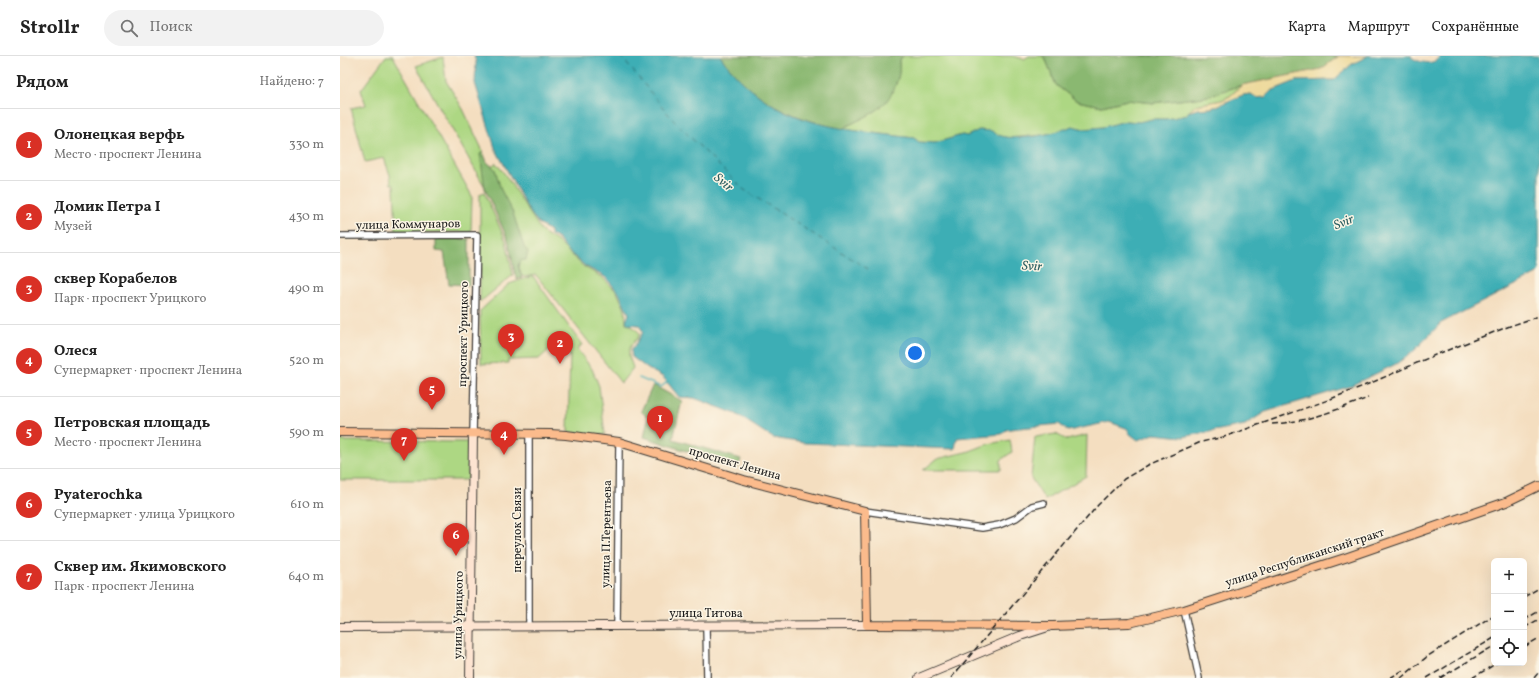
<!DOCTYPE html>
<html lang="ru">
<head>
<meta charset="utf-8">
<style>
  :root { --surface:#fff; --page:#f2f2f2; --text:#222; --muted:#767676; --line:#e0e0e0; --accent:#d93025 }
  body { margin:0; font-family:Vollkorn,serif; background:var(--page); color:var(--text) }
  .controls { position:absolute; right:12px; bottom:12px; display:grid; overflow:hidden; border-radius:6px; box-shadow:0 4px 16px #0002 }
  .controls button { width:36px; height:36px; display:grid; place-items:center; padding:0; border:0; border-bottom:1px solid var(--line); background:var(--surface); color:var(--text); font:20px sans-serif }
  .you { position:absolute; left:575px; top:297px; width:14px; height:14px; margin:-10px; border:3px solid #fff; border-radius:50%; background:#1a73e8; box-shadow:0 0 0 6px #1a73e833 }
  .badge { display:grid; place-items:center; width:26px; height:26px; border-radius:50%; background:var(--accent); color:#fff; font-size:13px; font-weight:700 }
  .pin { position:absolute; translate:-50% -33px; filter:drop-shadow(0 1px 2px #0008) }
  .pin::after { content:''; position:absolute; top:21px; width:14px; height:12px; background:inherit; clip-path:polygon(0 0,100% 0,50% 100%) }
  .list { margin:0; padding:0; list-style:none }
  h2 { display:flex; justify-content:space-between; align-items:center; height:52px; margin:0; padding:0 16px; font-size:17px }
  h2 small { font-size:13px; font-weight:400; color:var(--muted) }
  .list li { display:grid; grid-template-columns:26px 1fr auto; gap:12px; align-items:center; box-sizing:border-box; height:72px; padding:0 16px; border-top:1px solid var(--line) }
  .list b { display:block; font-size:15px; white-space:nowrap }
  .list p { margin:0; font-size:13px; white-space:nowrap; color:var(--muted) }
  .list em { font-size:13px; font-style:normal; color:var(--muted) }
  .icon { flex:none; width:22px; height:22px; fill:none; stroke:currentColor; stroke-width:2; stroke-linecap:round; stroke-linejoin:round }
  .map { position:relative; flex:none; width:1199px; height:622px; overflow:hidden }
  header { display:flex; align-items:center; gap:24px; box-sizing:border-box; height:56px; padding:0 20px; background:var(--surface); border-bottom:1px solid var(--line) }
  header strong { font-size:19px }
  nav { display:flex; gap:22px; margin-inline-start:auto; font-size:14px }
  .search { width:280px; height:36px; background:var(--page); display:flex; align-items:center; gap:10px; box-sizing:border-box; padding:0 14px; border-radius:22px; color:var(--muted); font-size:15px }
  main { display:flex }
  aside { flex:1; background:var(--surface) }
  .map>svg:first-child { display:block }
  .green { fill:#add783; stroke:#647a50 }
  .forest { fill:#8ab871; stroke:#536a46 }
  .sand { fill:#eeda9e; stroke:#857b5d }
  .water { fill:#3daeb5; stroke:#2c6568 }
  .lines { fill:none; stroke-linecap:round; stroke-linejoin:round }
  .stream { stroke:#3daeb5; stroke-width:1.5 }
  .ferry { stroke:#2b5e61; stroke-width:1; stroke-dasharray:5 4; stroke-linecap:butt }
  .street-casing { stroke:#3c3935; stroke-width:8 }
  .secondary-casing { stroke:#3c3935; stroke-width:10 }
  .primary-casing { stroke:#3c3935; stroke-width:10 }
  .street { stroke:#fff; stroke-width:5.5 }
  .secondary { stroke:#fde4d1; stroke-width:8 }
  .primary { stroke:#fbbb8c; stroke-width:8 }
  .rail { stroke:#1c1c1c; stroke-width:1.5; stroke-dasharray:6 3; stroke-linecap:butt }
  .labels { text-anchor:middle; dominant-baseline:central; stroke-width:3; stroke-linejoin:round; paint-order:stroke }
  .street-label { font-size:12px; fill:#1c1c1c; stroke:#fcf5e5 }
  .water-label { font-size:13px; font-style:italic; fill:#2b5e61; stroke:#fcf5e5 }
</style>
</head>
<body>
<header>
<strong>Strollr</strong>
<div class="search"><svg class="icon" aria-label="search" viewBox="0 0 24 24"><circle cx="10" cy="10" r="6"/><path d="M15 15l6 6"/></svg>Поиск</div>
<nav><a>Карта</a><a>Маршрут</a><a>Сохранённые</a></nav>
</header>
<main>
<aside>
<h2>Рядом<small>Найдено: 7</small></h2>
<ul class="list">
<li><span class="badge">1</span><div><b>Олонецкая верфь</b><p>Место · проспект Ленина</p></div><em>330 m</em></li>
<li><span class="badge">2</span><div><b>Домик Петра I</b><p>Музей</p></div><em>430 m</em></li>
<li><span class="badge">3</span><div><b>сквер Корабелов</b><p>Парк · проспект Урицкого</p></div><em>490 m</em></li>
<li><span class="badge">4</span><div><b>Олеся</b><p>Супермаркет · проспект Ленина</p></div><em>520 m</em></li>
<li><span class="badge">5</span><div><b>Петровская площадь</b><p>Место · проспект Ленина</p></div><em>590 m</em></li>
<li><span class="badge">6</span><div><b>Pyaterochka</b><p>Супермаркет · улица Урицкого</p></div><em>610 m</em></li>
<li><span class="badge">7</span><div><b>Сквер им. Якимовского</b><p>Парк · проспект Ленина</p></div><em>640 m</em></li>
</ul>
</aside>
<div class="map">
<svg width="1199" height="622" viewBox="0 0 1199 622">
  <rect width="100%" height="100%" fill="#fcf5e5"/>
  <filter id="ink" filterUnits="userSpaceOnUse"><feTurbulence type="fractalNoise" baseFrequency=".025" numOctaves="2"/><feDisplacementMap in="SourceGraphic" scale="8" xChannelSelector="R" yChannelSelector="G"/><feConvolveMatrix kernelMatrix="1 2 1 2 8 2 1 2 1" color-interpolation-filters="sRGB"/></filter>
  <filter id="wash" filterUnits="userSpaceOnUse"><feTurbulence type="fractalNoise" baseFrequency=".012" numOctaves="4" result="noise"/><feDisplacementMap in="SourceGraphic" scale="16" xChannelSelector="R" yChannelSelector="G"/><feGaussianBlur stdDeviation="0.9" result="paint"/><feColorMatrix in="noise" values="0 0 0 0 0 0 0 0 0 0 0 0 0 0 0 0 0 1.4 0 .05"/><feComposite in="paint" operator="in"/></filter>
  <g filter="url(#wash)">
    <rect width="100%" height="100%" fill="#f4dec0"/>
    <g class="green">
      <path d="M 46,0 L 53,0 L 132,140 L 131,176 L 56,177 L 54,129 L 53,128 L 51,128 L 50,119 L 44,102 L 25,106 L 11,52 L 26,49 L 21,34 Z"/>
      <path d="M 563,0 L 672,0 L 684,3 L 689,0 L 702,0 L 706,4 L 716,29 L 737,45 L 762,50 L 787,44 L 813,47 L 864,41 L 902,29 L 890,40 L 882,44 L 856,49 L 847,59 L 827,63 L 812,63 L 799,66 L 786,65 L 763,71 L 744,73 L 732,70 L 723,74 L 702,79 L 667,82 L 639,74 L 627,80 L 622,79 L 595,87 L 579,86 L 574,82 L 502,73 C 512,68 547,45 552,37 C 558,26 560,16 559,4 Z"/>
      <path d="M 103,1 L 106,25 L 123,53 L 141,91 L 151,119 L 146,133 L 76,10 Z"/>
      <path d="M 156,107 L 164,117 L 202,176 L 217,185 L 243,210 L 263,222 L 277,236 L 285,253 L 286,267 C 313,281 290,282 289,296 C 288,301 292,307 293,312 L 281,327 L 196,219 L 184,221 L 181,219 L 150,111 Z"/>
      <path d="M 144,136 L 166,185 L 173,219 L 140,246 L 140,138 Z"/>
      <path d="M 193,220 L 242,289 L 237,293 L 252,313 L 259,330 L 265,379 L 228,376 L 230,299 L 216,287 L 199,303 L 168,304 L 168,307 L 141,308 L 140,255 L 169,228 Z"/>
      <path d="M 716,378 L 727,384 L 747,379 L 746,420 L 705,444 L 691,422 L 695,381 Z"/>
      <path d="M 670,384 L 672,396 L 661,404 L 661,414 L 583,414 L 597,403 L 630,395 L 648,388 Z"/>
      <path d="M 0,385 L 128,386 L 128,424 L 0,424 Z"/>
    </g>
    <g class="forest">
      <path d="M 380,0 L 563,0 L 559,5 C 560,17 559,21 554,32 C 544,57 524,60 502,73 C 448,61 414,45 380,0 Z"/>
      <path d="M 702,0 L 999,0 L 981,13 L 902,29 L 864,41 L 813,47 L 787,44 L 762,50 L 737,45 L 716,29 L 706,4 Z"/>
      <path d="M 143,96 L 147,106 L 155,113 L 161,134 L 173,157 L 184,191 L 188,196 L 186,204 L 182,204 L 178,209 L 182,222 L 177,223 L 175,219 L 168,184 L 145,133 L 140,98 Z"/>
      <path d="M 96,182 L 129,183 L 129,229 L 109,228 L 104,196 L 96,195 Z"/>
      <path d="M 313,329 L 342,345 L 333,383 L 401,403 L 398,412 L 304,381 L 308,362 L 301,355 Z"/>
    </g>
    <path class="sand" d="M 999,0 L 1030,0 L 1012,8 L 994,24 L 956,25 L 931,35 L 925,41 L 917,42 L 911,38 L 903,39 L 872,52 L 858,53 L 848,56 L 856,49 L 882,44 L 890,40 L 902,29 L 981,13 Z"/>
    <path class="water" d="M 134,0 L 380,0 C 433,71 494,72 574,82 L 579,86 L 595,87 L 622,79 L 627,80 L 639,74 L 652,75 C 666,89 716,78 732,70 L 744,73 L 763,71 L 786,65 L 799,66 L 812,63 L 827,63 L 847,59 L 848,56 L 858,53 L 872,52 L 903,39 L 911,38 L 917,42 L 925,41 L 931,35 L 956,25 L 994,24 L 1012,8 L 1028,0 L 1072,0 L 1071,1 C 1080,7 1094,10 1100,0 L 1199,0 L 1199,217 L 1101,267 L 1073,296 L 1056,308 L 1008,331 L 925,356 L 905,369 L 843,381 L 814,378 L 798,384 L 790,378 L 786,372 L 769,366 L 728,375 L 719,368 L 670,373 L 666,374 L 662,378 L 617,382 L 615,393 L 465,387 L 433,382 L 396,358 L 354,342 L 339,341 L 323,321 L 308,313 L 292,301 L 291,294 L 295,289 L 303,276 L 299,269 L 288,268 L 286,265 L 289,258 L 279,237 L 265,221 L 245,210 L 227,194 L 218,183 L 211,179 L 210,175 L 199,168 L 189,155 L 155,92 L 135,27 L 136,6 Z"/>
    <g class="lines">
      <path class="stream" d="M 299,322 L 321,331 L 327,326"/>
      <path class="ferry" d="M 281,0 L 334,65 L 403,133 L 531,215"/>
    </g>
  </g>
  <g filter="url(#ink)">
    <g class="lines">
      <g class="street-casing">
        <g id="street">
          <path d="M 0,180 L 137,179 L 133,377"/>
          <path d="M 189,378 L 189,570"/>
          <path d="M 525,455 L 642,472 L 659,469 L 676,462 L 692,450 L 704,447"/>
          <path d="M 844,554 L 859,622"/>
          <path d="M 277,570 L 279,386"/>
          <path d="M 366,571 L 367,622"/>
        </g>
      </g>
      <g class="secondary-casing">
        <g id="secondary">
          <path d="M 0,571 L 527,569"/>
          <path d="M 130,622 L 133,377"/>
          <path d="M 579,622 L 680,580 L 708,571"/>
        </g>
      </g>
      <g class="primary-casing">
        <path id="primary" d="M 0,376 L 210,378 L 226,379 L 279,386 L 404,424 L 525,455 L 527,569 L 713,570 L 789,567 L 815,561 L 844,554 L 1005,502 L 1166,446 L 1199,430"/>
      </g>
      <use href="#street" class="street"/>
      <use href="#secondary" class="secondary"/>
      <use href="#primary" class="primary"/>
      <g class="rail">
        <path d="M 932,368 C 966,366 997,354 1028,342"/>
        <path d="M 1184,541 L 1199,532"/>
        <path d="M 1184,564 L 1199,555"/>
        <path d="M 1184,572 L 1199,563"/>
        <path d="M 1184,591 L 1199,582"/>
        <path d="M 611,622 L 758,449 L 784,423 L 808,409 L 845,393 L 861,386 L 884,381 L 988,344 L 1031,327 L 1095,299 L 1170,270 L 1199,260"/>
        <path d="M 1050,622 L 1065,613"/>
        <path d="M 1061,622 L 1088,600 L 1154,559"/>
        <path d="M 1087,622 L 1154,582"/>
        <path d="M 1100,622 L 1154,590"/>
        <path d="M 1132,622 L 1157,607"/>
        <path d="M 1194,622 L 1199,616"/>
      </g>
    </g>
  </g>
  <g class="labels">
    <g class="street-label">
      <text transform="translate(68 169) rotate(-1)">улица Коммунаров</text>
      <text transform="translate(124 278) rotate(-89)">проспект Урицкого</text>
      <text transform="translate(395 408) rotate(16)">проспект Ленина</text>
      <text transform="translate(178 474) rotate(-90)">переулок Связи</text>
      <text transform="translate(267 478) rotate(-89)">улица П.Терентьева</text>
      <text transform="translate(965 502) rotate(-18)">улица Республиканский тракт</text>
      <text x="366" y="558">улица Титова</text>
      <text transform="translate(119 559) rotate(-89)">улица Урицкого</text>
    </g>
    <g class="water-label">
      <text transform="translate(383 127) rotate(40)">Svir</text>
      <text transform="translate(1004 167) rotate(-22)">Svir</text>
      <text transform="translate(692 211) rotate(3)">Svir</text>
    </g>
  </g>
</svg>
<div class="controls">
<button>+</button>
<button>−</button>
<button><svg class="icon" aria-label="locate" viewBox="0 0 24 24"><circle cx="12" cy="12" r="6"/><path d="M12 2v4M12 18v4M2 12h4M18 12h4"/></svg></button>
</div>
<div class="you"></div>
<div class="pin badge" style="left:320px;top:383px">1</div>
<div class="pin badge" style="left:220px;top:308px">2</div>
<div class="pin badge" style="left:171px;top:301px">3</div>
<div class="pin badge" style="left:164px;top:399px">4</div>
<div class="pin badge" style="left:92px;top:354px">5</div>
<div class="pin badge" style="left:116px;top:500px">6</div>
<div class="pin badge" style="left:64px;top:405px">7</div>
</div>
</main>
</body>
</html>
